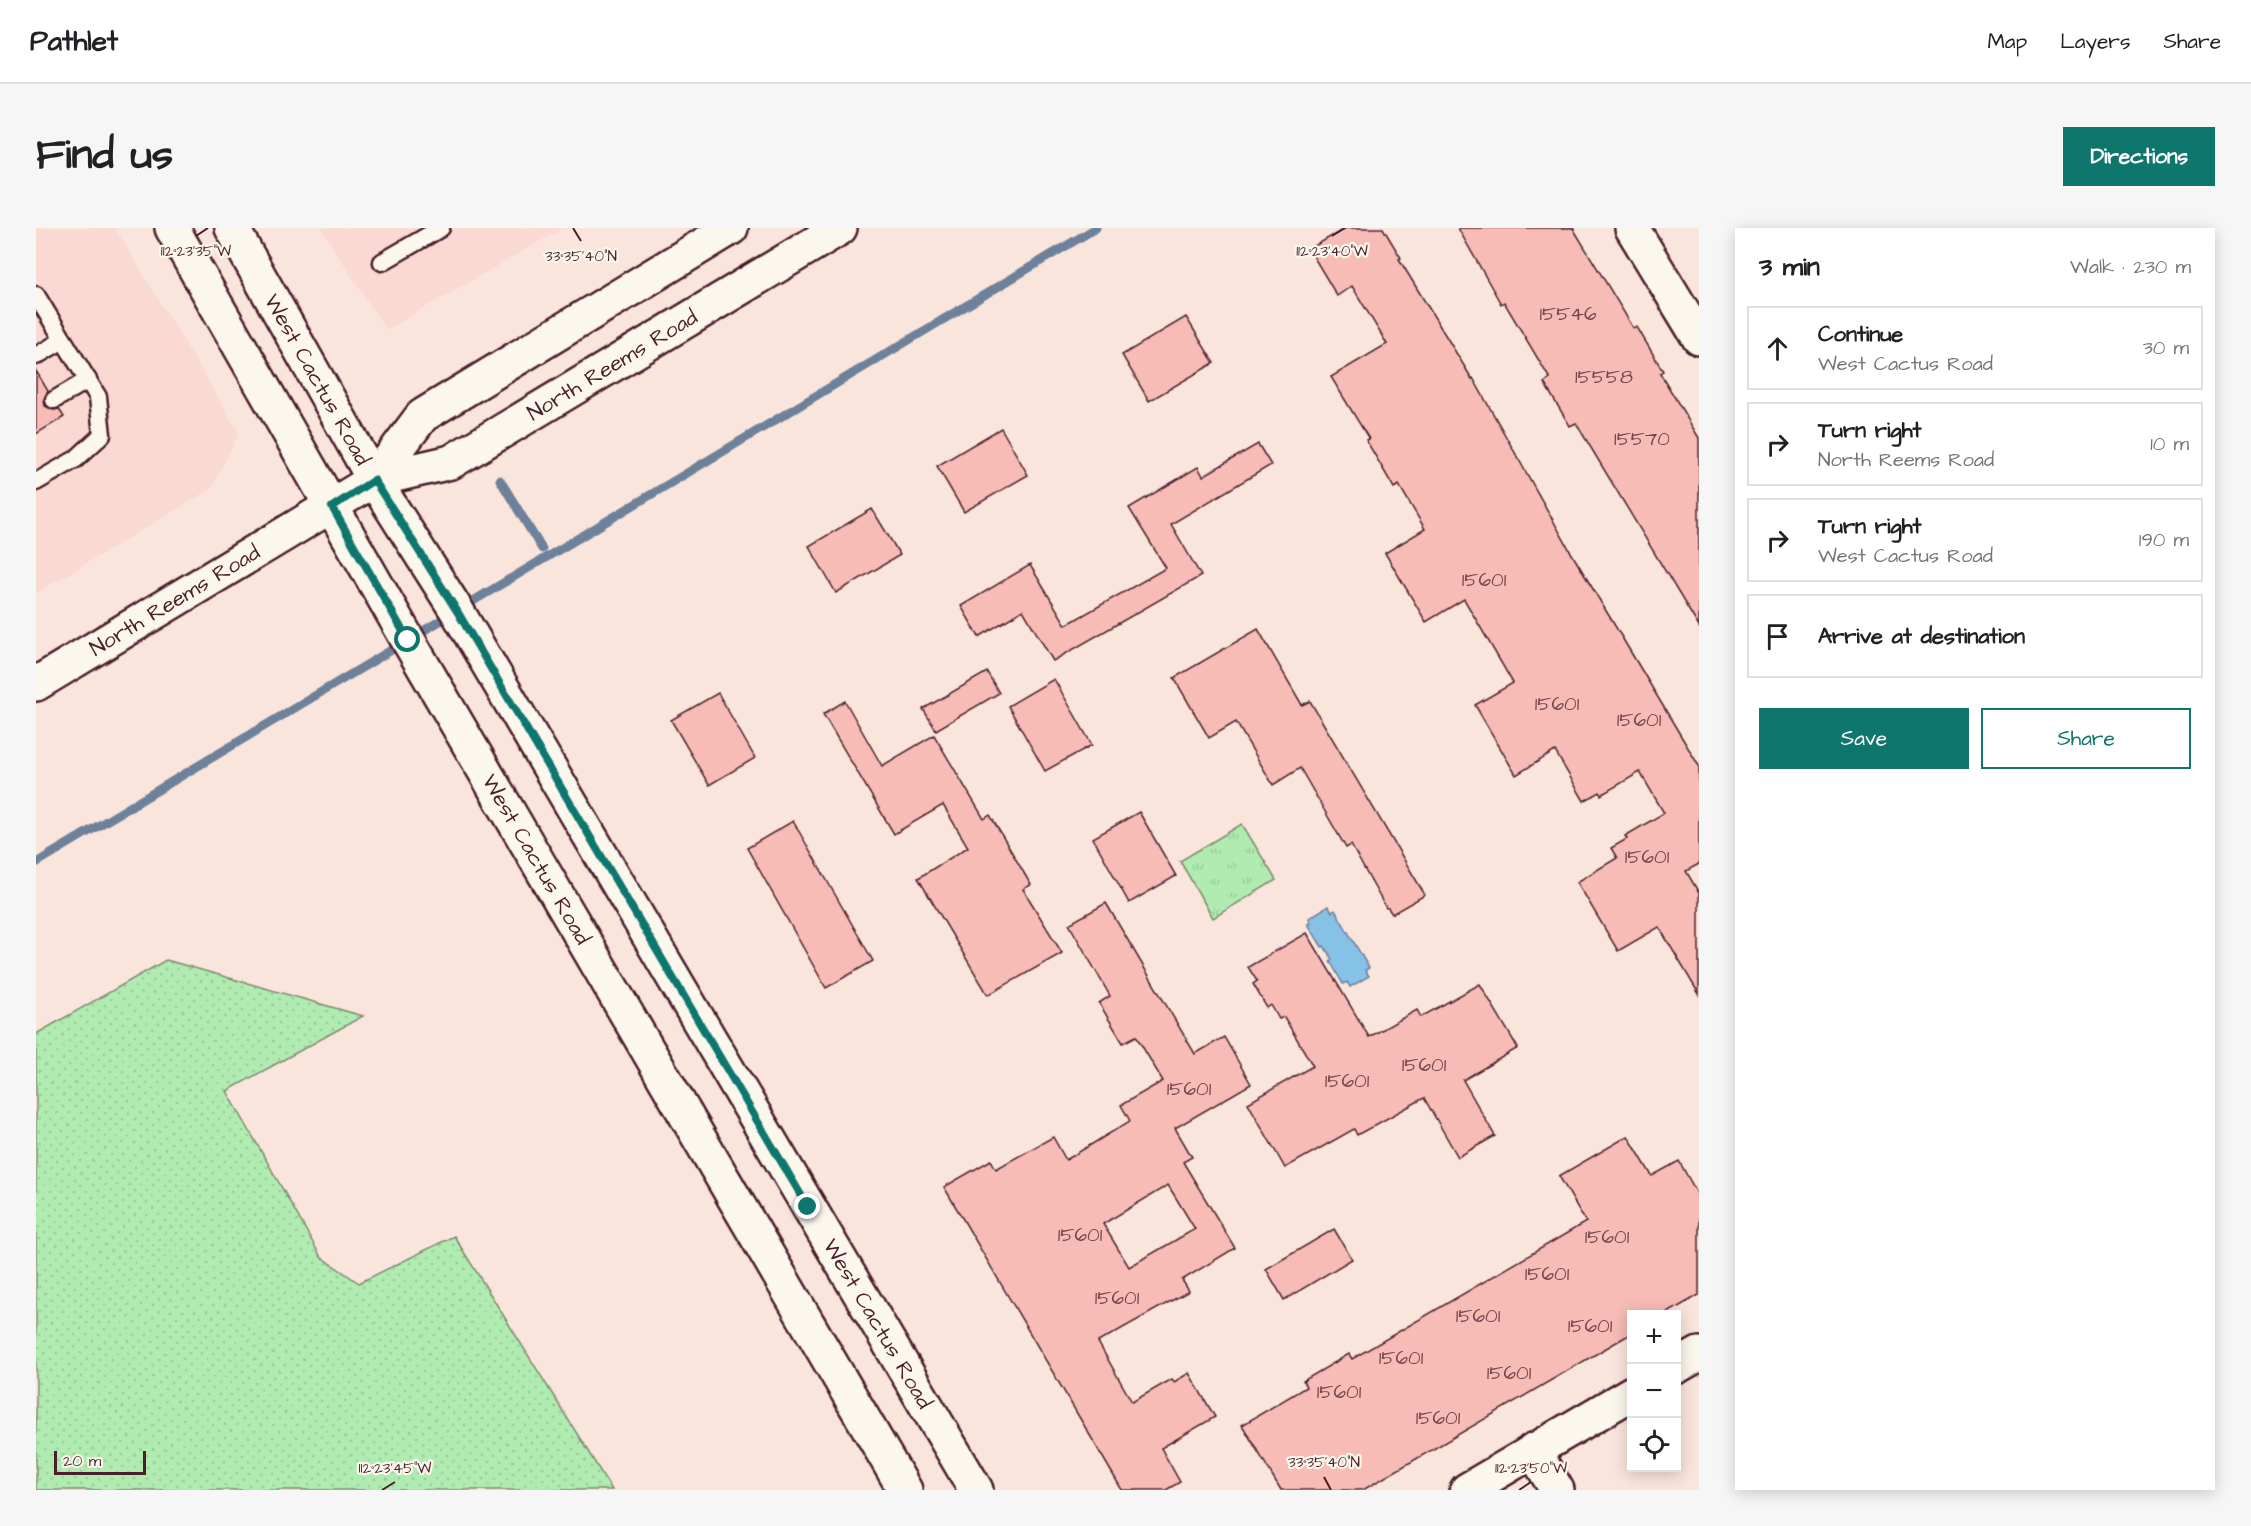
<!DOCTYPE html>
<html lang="en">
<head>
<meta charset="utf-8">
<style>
  :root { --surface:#fff; --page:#f6f6f6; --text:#202124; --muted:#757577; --line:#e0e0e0; --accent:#0f766e }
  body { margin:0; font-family:"Architects Daughter",sans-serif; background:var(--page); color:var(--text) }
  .controls { position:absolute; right:18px; bottom:18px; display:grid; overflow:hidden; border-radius:0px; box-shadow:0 3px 15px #0003 }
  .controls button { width:54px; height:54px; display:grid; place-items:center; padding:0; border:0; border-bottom:2px solid var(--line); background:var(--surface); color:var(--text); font:30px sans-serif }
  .scale { position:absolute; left:18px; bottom:15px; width:92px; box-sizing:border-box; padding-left:6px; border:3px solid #4a1f2b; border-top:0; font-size:16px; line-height:21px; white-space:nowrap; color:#4a1f2b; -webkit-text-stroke:4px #fbf7ec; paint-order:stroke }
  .stop { position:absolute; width:18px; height:18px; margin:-14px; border:4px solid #0f766e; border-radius:50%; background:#fff }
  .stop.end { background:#0f766e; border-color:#fff; box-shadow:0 2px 6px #0008 }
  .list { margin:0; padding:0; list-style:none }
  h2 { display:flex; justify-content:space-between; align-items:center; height:78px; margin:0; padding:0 24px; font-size:26px }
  h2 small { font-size:20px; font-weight:400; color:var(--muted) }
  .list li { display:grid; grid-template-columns:39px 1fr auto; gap:18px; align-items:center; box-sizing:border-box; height:84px; margin:0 12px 12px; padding:0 12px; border:2px solid var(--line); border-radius:0px }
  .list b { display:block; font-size:22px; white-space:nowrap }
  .list p { margin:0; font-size:20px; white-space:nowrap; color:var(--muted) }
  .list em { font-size:20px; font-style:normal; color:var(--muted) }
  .actions { display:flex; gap:12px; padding:18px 24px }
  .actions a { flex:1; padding:14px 0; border:2px solid var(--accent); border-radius:0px; text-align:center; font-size:21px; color:var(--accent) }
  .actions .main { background:var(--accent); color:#fff }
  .icon { flex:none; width:33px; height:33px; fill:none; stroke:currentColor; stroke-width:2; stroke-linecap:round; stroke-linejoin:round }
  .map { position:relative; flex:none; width:1663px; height:1262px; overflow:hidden; border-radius:0px }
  header { display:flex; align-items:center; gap:36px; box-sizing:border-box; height:84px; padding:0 30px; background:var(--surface); border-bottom:2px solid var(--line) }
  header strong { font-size:28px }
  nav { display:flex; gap:33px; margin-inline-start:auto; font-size:21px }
  .intro { display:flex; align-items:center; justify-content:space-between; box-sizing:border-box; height:144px; padding:0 36px }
  h1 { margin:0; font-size:42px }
  .button { padding:15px 27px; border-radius:0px; background:var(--accent); color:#fff; font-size:21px; font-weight:700 }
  main { display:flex; gap:36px; padding:0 36px }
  aside { flex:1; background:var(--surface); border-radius:0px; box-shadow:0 3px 15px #0003 }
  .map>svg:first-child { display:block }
  .built { fill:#f9d9d1 }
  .grass { fill:url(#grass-dots); stroke:#7d866e; stroke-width:1.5 }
  .park { fill:url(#park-tufts); stroke:#7d866e; stroke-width:1.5 }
  .water { fill:#86c2e6; stroke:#6e819b; stroke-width:1.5 }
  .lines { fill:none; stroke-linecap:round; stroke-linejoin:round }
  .stream { stroke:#6e819b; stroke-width:9 }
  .building { fill:#f7bcb6; stroke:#4a1f2b; stroke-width:1.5; fill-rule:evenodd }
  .lane-casing { stroke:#4a1f2b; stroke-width:21 }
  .street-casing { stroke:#4a1f2b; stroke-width:38 }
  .secondary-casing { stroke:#4a1f2b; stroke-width:38 }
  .lane { stroke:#fbf7ec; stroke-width:16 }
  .street { stroke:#fbf7ec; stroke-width:33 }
  .secondary { stroke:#fbf7ec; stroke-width:33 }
  .route { stroke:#0f766e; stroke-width:8 }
  .ticks { fill:none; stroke:#4a1f2b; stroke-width:2 }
  .labels { text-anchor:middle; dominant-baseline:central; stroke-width:4.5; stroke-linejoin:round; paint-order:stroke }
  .number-label { font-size:20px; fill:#75464e }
  .street-label { font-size:22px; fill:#4a1f2b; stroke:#fbf7ec }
  .ticks-label { font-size:15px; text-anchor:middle; fill:#4a1f2b; stroke:#fbf7ec; stroke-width:4.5; stroke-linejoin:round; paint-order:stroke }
</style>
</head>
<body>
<header>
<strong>Pathlet</strong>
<nav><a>Map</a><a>Layers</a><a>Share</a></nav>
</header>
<div class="intro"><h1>Find us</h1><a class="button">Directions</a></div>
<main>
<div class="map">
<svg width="1663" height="1262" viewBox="0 0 1663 1262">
  <defs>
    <pattern id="grass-dots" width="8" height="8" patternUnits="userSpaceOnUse" patternTransform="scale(1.5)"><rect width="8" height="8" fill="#b0ecb1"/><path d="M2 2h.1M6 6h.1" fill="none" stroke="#99ca98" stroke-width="1.8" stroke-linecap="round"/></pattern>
    <pattern id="park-tufts" width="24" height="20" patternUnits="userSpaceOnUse" patternTransform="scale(1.5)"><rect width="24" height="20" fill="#b0ecb1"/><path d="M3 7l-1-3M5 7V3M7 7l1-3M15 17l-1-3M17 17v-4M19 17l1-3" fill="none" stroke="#99ca98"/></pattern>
  </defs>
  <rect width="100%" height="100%" fill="#fae5dc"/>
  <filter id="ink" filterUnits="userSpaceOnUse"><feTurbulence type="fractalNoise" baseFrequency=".0167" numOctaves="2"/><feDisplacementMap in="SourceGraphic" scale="12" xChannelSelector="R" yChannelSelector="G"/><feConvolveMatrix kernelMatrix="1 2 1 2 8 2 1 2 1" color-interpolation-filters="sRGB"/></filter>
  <g filter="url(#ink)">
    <g class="built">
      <path d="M 0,0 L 79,0 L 203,205 L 175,261 L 0,365 Z"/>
      <path d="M 285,0 L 527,0 L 350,102 Z"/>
    </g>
    <path class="grass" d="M 130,732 L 327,788 L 191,863 L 285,1029 L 323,1055 L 418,1008 L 576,1262 L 0,1262 L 0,806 Z"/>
    <path class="park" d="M 1206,596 L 1240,652 L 1177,690 L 1144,633 Z"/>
    <path class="water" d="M 1292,678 L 1296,684 L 1299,682 L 1333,740 L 1329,742 L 1333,748 L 1314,759 L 1311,754 L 1307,756 L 1294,733 L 1296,731 L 1288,718 L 1286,719 L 1272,696 L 1275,695 L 1273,690 Z"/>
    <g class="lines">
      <g class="stream">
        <path d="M 464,252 L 506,321"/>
        <path d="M 0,635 L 1060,0"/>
      </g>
    </g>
    <g class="building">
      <path d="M 1310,0 L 1347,0 L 1365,30 L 1363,31 L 1436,151 L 1437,150 L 1536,326 L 1663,538 L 1663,636 L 1650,643 L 1663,665 L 1663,766 L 1623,699 L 1582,723 L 1541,654 L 1581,630 L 1575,620 L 1591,611 L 1589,608 L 1628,585 L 1604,544 L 1565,567 L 1564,564 L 1548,573 L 1519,523 L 1480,547 L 1439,477 L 1477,455 L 1428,371 L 1390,394 L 1349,325 L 1389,301 L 1363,257 L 1358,260 L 1330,212 L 1333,211 L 1295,149 L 1351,116 L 1316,58 L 1301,68 L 1273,21 Z"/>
      <path d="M 1422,0 L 1537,0 L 1598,101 L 1601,99 L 1627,143 L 1624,145 L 1663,210 L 1663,399 L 1540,195 L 1534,198 L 1508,155 L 1514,151 L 1468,74 L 1465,76 Z"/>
      <path d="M 1150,89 L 1178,135 L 1113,173 L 1086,127 Z"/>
      <path d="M 0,143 L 12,163 L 8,171 L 9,178 L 18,182 L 23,181 L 28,189 L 0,206 Z"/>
      <path d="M 965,200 L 992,247 L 928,284 L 901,238 Z"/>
      <path d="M 1222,216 L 1235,237 L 1135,296 L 1165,348 L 1017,433 L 987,382 L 943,409 L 925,378 L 994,337 L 1030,397 L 1130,340 L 1093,280 L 1162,239 L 1167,248 Z"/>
      <path d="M 836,281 L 864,327 L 800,365 L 773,318 Z"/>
      <path d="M 1222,401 L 1266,477 L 1274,473 L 1389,667 L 1356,686 L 1352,680 L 1350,680 L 1315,617 L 1310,620 L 1264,540 L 1237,557 L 1200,494 L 1173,510 L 1138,450 Z"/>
      <path d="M 951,444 L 963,465 L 900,502 L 887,481 Z"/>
      <path d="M 1018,451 L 1056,517 L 1009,543 L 972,478 Z"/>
      <path d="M 682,465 L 719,530 L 673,557 L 635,492 Z"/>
      <path d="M 809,473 L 846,538 L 898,507 L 948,591 L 954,587 L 995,657 L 987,661 L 1026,725 L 952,767 L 882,650 L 932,619 L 907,577 L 858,606 L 787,486 Z"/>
      <path d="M 1103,584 L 1140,648 L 1093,675 L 1057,610 Z"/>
      <path d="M 757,593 L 837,733 L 790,760 L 711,620 Z"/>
      <path d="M 1070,675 L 1159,826 L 1188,809 L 1215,856 L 1139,900 L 1156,929 L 1147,934 L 1199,1020 L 1146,1052 L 1153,1063 L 1062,1114 L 1096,1174 L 1136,1151 L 1138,1154 L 1153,1145 L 1179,1189 L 1125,1220 L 1144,1254 L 1130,1262 L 1086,1262 L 908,959 L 955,932 L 960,941 L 1017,909 L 1030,932 L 1094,893 L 1085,877 L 1127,853 L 1100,808 L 1087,815 L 1063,775 L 1074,768 L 1033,696 ZM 1132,957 L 1159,1001 L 1093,1039 L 1067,996 Z"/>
      <path d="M 1271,705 L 1333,809 L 1381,782 L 1385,789 L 1444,756 L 1482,820 L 1427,852 L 1459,908 L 1422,929 L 1388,870 L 1321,907 L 1318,901 L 1249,940 L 1212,875 L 1277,838 L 1248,789 L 1243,791 L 1235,777 L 1231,780 L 1217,756 L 1221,753 L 1212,739 Z"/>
      <path d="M 1592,908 L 1616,948 L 1643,933 L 1663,969 L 1663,1067 L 1630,1086 L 1596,1086 L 1596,1105 L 1327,1262 L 1245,1262 L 1206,1197 L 1270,1159 L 1267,1153 L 1313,1126 L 1316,1131 L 1550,994 L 1523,948 Z"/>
      <path d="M 1298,1001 L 1316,1031 L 1248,1072 L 1230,1041 Z"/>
    </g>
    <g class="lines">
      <g class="lane-casing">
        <g id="lane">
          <path d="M 346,34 L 405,0"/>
          <path d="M 0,67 L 62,169 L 66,207 L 40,231 L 0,254"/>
          <path d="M 0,128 L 27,112"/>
          <path d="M 18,172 L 52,152"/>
        </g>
      </g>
      <g class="street-casing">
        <g id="street">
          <path d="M 1596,0 L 1663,110"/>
          <path d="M 1640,1139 L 1663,1126"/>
          <path d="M 1497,1222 L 1521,1262"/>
          <path d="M 1431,1262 L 1596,1165"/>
        </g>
      </g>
      <g class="secondary-casing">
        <g id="secondary">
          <path id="s1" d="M 136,0 L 372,412 L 869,1262"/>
          <path id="s2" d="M 196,0 L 338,252 L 421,383 L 940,1262"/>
          <path d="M 338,252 L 386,188 L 695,0"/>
          <path id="s3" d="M 0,456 L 338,252 L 415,234 L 804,0"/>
        </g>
      </g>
      <use href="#lane" class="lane"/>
      <use href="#street" class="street"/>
      <use href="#secondary" class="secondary"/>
    </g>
  </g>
  <g class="lines" filter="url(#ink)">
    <path class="route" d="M 372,412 L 296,279 L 338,252 L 421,383 L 772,979"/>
  </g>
  <path class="ticks" d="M 537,0 L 545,13M 160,8 L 172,0M 1296,8 L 1309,0M 1288,1249 L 1295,1262M 346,1262 L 359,1254M 1483,1262 L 1495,1254"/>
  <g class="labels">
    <g class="number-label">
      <text x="1532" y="86">15546</text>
      <text x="1568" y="149">15558</text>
      <text x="1606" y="211">15570</text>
      <text x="1448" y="352">15601</text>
      <text x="1521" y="476">15601</text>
      <text x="1603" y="492">15601</text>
      <text x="1611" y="629">15601</text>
      <text x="1388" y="837">15601</text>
      <text x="1311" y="853">15601</text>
      <text x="1153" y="861">15601</text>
      <text x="1044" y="1007">15601</text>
      <text x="1571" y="1009">15601</text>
      <text x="1511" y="1046">15601</text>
      <text x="1081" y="1070">15601</text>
      <text x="1442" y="1088">15601</text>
      <text x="1554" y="1098">15601</text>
      <text x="1365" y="1130">15601</text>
      <text x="1473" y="1145">15601</text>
      <text x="1303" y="1164">15601</text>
      <text x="1402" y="1190">15601</text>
    </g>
    <g class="street-label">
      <text stroke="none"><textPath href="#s3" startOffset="662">North Reems Road</textPath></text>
      <text stroke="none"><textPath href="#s2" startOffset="174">West Cactus Road</textPath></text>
      <text stroke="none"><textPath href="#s3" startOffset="162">North Reems Road</textPath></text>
      <text stroke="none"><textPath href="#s1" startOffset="729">West Cactus Road</textPath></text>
      <text stroke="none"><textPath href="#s2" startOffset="1272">West Cactus Road</textPath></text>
    </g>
  </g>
  <g class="ticks-label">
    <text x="160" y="28">112°23'35"W</text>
    <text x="1296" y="28">112°23'40"W</text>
    <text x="545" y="33">33°35'40"N</text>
    <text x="1288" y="1239">33°35'40"N</text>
    <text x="359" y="1245">112°23'45"W</text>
    <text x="1495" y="1245">112°23'50"W</text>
  </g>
</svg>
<div class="controls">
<button>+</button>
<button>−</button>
<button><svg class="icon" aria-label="locate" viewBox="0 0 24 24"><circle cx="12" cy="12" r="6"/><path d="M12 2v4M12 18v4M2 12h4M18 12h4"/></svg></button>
</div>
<div class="scale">20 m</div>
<div class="stop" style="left:372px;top:412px"></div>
<div class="stop end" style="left:772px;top:979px"></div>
</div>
<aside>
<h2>3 min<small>Walk · 230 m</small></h2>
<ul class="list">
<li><svg class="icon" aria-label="ahead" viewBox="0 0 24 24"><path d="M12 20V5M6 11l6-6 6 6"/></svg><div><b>Continue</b><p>West Cactus Road</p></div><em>30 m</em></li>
<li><svg class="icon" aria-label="right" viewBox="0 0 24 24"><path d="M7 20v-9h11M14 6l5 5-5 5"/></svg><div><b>Turn right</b><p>North Reems Road</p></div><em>10 m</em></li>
<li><svg class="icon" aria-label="right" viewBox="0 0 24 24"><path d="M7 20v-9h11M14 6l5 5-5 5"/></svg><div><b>Turn right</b><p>West Cactus Road</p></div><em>190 m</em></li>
<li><svg class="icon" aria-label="arrive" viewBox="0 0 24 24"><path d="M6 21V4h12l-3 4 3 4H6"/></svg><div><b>Arrive at destination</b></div></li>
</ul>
<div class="actions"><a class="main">Save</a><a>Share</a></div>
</aside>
</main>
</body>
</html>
